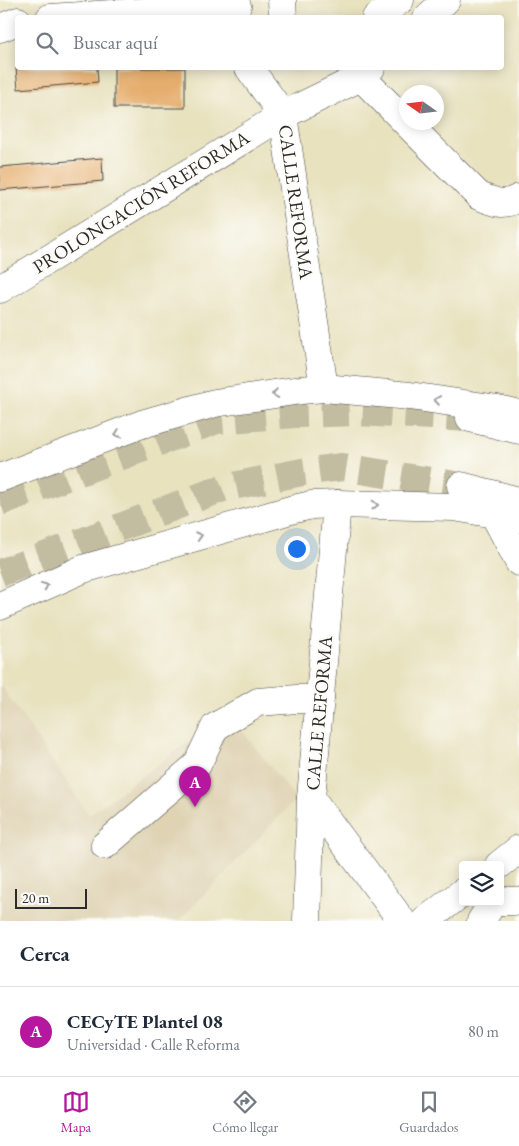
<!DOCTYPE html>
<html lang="es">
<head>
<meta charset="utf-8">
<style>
  :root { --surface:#fff; --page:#f2f2f3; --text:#1f2937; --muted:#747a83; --line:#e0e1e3; --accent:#b5179e }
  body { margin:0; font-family:"EB Garamond",serif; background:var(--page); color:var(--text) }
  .controls { position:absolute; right:15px; bottom:15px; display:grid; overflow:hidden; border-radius:5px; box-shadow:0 2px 12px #0003 }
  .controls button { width:45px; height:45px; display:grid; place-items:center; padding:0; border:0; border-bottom:1px solid var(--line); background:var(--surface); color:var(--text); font:25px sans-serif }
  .compass { position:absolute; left:399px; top:85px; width:45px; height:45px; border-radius:50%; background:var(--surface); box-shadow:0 2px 12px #0003; rotate:284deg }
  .scale { position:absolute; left:15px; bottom:12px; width:72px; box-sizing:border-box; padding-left:5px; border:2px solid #2b2b2b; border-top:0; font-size:14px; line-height:18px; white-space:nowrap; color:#2b2b2b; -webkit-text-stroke:4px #fdfcf7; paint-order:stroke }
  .you { position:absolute; left:296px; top:548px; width:18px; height:18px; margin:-12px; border:4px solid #fff; border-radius:50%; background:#1a73e8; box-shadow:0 0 0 8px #1a73e833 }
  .badge { display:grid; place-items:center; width:32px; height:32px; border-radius:50%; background:var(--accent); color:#fff; font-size:16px; font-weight:700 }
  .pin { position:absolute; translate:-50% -41px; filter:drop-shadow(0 1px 2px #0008) }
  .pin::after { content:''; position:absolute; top:26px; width:18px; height:15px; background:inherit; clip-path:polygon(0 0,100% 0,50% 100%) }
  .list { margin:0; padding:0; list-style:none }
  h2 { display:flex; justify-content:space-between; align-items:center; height:65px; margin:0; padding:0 20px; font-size:21px }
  h2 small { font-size:16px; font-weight:400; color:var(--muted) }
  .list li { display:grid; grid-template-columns:32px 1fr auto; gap:15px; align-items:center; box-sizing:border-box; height:90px; padding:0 20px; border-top:1px solid var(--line) }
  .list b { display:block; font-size:19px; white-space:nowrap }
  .list p { margin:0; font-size:16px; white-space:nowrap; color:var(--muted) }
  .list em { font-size:16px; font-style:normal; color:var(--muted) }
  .icon { flex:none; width:28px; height:28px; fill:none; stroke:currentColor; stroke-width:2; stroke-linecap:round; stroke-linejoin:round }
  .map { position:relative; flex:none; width:519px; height:921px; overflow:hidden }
  .search { position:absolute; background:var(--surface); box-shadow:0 2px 12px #0003; left:15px; right:15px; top:15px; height:55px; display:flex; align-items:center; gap:12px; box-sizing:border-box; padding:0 18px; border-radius:5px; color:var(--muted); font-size:19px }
  .sheet { height:155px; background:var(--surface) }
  nav { display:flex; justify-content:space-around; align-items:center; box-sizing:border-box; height:70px; border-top:1px solid var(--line); background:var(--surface); font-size:14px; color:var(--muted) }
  nav a { display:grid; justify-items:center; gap:2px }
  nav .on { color:var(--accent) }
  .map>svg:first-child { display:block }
  .built { fill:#dfd3b4 }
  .building { fill:#e6ae6e }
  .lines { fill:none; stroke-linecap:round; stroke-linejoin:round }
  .major-tunnel { stroke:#c2bda1; stroke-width:28; stroke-dasharray:28 14; stroke-linecap:butt }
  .minor-casing { stroke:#474641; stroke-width:29 }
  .major-casing { stroke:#474641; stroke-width:29 }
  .minor { stroke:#fff; stroke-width:28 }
  .major { stroke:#fff; stroke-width:28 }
  .oneway { stroke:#a0a0a0 }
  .labels { text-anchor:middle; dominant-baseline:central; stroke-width:4.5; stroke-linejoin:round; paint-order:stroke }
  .street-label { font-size:19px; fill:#2b2b2b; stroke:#fdfcf7 }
</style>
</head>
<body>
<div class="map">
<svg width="519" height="921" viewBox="0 0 519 921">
  <rect width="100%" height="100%" fill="#fdfcf7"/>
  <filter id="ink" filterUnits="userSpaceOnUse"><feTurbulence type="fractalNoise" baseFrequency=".02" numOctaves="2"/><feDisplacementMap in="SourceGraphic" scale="10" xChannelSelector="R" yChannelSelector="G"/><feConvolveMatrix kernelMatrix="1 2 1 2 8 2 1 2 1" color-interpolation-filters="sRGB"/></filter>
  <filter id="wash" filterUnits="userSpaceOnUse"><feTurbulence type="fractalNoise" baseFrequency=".0096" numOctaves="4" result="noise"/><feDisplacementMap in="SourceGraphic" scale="20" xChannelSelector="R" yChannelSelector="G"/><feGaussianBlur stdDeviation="1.12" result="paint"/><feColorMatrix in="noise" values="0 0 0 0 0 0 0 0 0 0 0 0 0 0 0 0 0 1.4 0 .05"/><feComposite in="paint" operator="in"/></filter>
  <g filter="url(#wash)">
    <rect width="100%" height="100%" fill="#e8e2bf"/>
    <path class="built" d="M 0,684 L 89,815 L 228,713 L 296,799 L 179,921 L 0,921 Z"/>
    <g id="blocks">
      <g class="building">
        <path d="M 16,68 L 97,68 L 98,82 L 18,89 Z"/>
        <rect x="114" y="68" width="71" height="40"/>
        <path d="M 102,158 L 103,181 L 0,190 L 0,167 Z"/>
      </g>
    </g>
  </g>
  <g filter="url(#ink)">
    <use href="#blocks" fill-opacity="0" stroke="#474641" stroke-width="1"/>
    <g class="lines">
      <g class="major-tunnel">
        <path d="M 0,502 L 217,420 L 296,414 L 360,412 L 470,418"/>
        <path d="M 0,573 L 223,488 L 302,472 L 342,467 L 461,486"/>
      </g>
      <g class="minor-casing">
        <g id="minor">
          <path d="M 282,0 L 283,18"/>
          <path d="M 50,18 L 237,6"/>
          <path d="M 376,18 L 400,0"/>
          <path d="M 427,18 L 446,0"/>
          <path d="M 0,28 L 18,21"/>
          <path d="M 249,68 L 283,115 L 324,388"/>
          <path d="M 361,77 L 479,196 C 494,202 504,207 519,198"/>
          <path d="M 0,289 L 283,115 L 361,77 L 371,68"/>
          <path d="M 0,478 L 142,424 L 215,403 L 301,390 L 324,388 L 410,396 L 498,409 L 519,414"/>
          <path d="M 494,500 L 494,514 L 519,562"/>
          <path d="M 0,606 L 83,569 L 294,509 L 312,505 L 337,504 L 454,507 L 519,518"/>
          <path d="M 311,798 L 402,921"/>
          <path d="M 105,845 L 197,765 L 215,727 L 258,702 L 297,699 L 320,699"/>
          <path d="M 499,865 L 519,849"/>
          <path d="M 500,901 L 519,901"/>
          <path d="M 307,921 L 311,798 L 337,504"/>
          <path d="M 425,921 L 463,892"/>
          <path d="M 481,921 L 493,902"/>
        </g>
      </g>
      <g class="major-casing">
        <g id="major">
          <path d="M 470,418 L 519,430"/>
          <path d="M 461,486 L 519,501"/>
        </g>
      </g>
      <use href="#minor" class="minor"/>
      <use href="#major" class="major"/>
    </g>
    <defs><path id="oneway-chevron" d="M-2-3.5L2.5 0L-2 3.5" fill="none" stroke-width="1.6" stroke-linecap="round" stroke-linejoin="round" transform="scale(1.25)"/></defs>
    <g class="oneway">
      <use href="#oneway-chevron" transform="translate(275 394) rotate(171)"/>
      <use href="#oneway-chevron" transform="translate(437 400) rotate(-172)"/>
      <use href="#oneway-chevron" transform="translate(118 434) rotate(159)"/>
      <use href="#oneway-chevron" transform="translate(375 505) rotate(1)"/>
      <use href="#oneway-chevron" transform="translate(199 536) rotate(-16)"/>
      <use href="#oneway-chevron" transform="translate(45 586) rotate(-24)"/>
    </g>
  </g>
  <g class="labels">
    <g class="street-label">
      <text transform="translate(141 202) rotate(-32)">PROLONGACIÓN REFORMA</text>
      <text transform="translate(296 202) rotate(82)">CALLE REFORMA</text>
      <text transform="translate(319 713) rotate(-85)">CALLE REFORMA</text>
    </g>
  </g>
</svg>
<div class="controls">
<button><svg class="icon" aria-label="layers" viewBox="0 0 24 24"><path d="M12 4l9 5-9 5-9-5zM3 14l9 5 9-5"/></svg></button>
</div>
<svg class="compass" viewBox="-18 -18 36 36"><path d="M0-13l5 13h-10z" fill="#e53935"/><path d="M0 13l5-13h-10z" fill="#747a83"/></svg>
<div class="scale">20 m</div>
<div class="you"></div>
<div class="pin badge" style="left:195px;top:807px">A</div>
<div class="search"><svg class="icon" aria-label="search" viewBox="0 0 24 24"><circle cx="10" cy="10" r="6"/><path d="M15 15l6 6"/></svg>Buscar aquí</div>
</div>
<section class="sheet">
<h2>Cerca<small></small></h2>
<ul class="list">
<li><span class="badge">A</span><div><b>CECyTE Plantel 08</b><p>Universidad · Calle Reforma</p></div><em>80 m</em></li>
</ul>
</section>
<nav>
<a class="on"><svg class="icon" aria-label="map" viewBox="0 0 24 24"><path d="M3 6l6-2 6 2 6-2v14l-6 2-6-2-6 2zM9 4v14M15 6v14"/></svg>Mapa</a>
<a><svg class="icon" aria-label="directions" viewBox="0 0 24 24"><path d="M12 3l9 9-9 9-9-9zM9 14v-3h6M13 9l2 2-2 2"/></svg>Cómo llegar</a>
<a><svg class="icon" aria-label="saved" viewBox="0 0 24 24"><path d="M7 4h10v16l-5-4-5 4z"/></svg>Guardados</a>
</nav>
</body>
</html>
